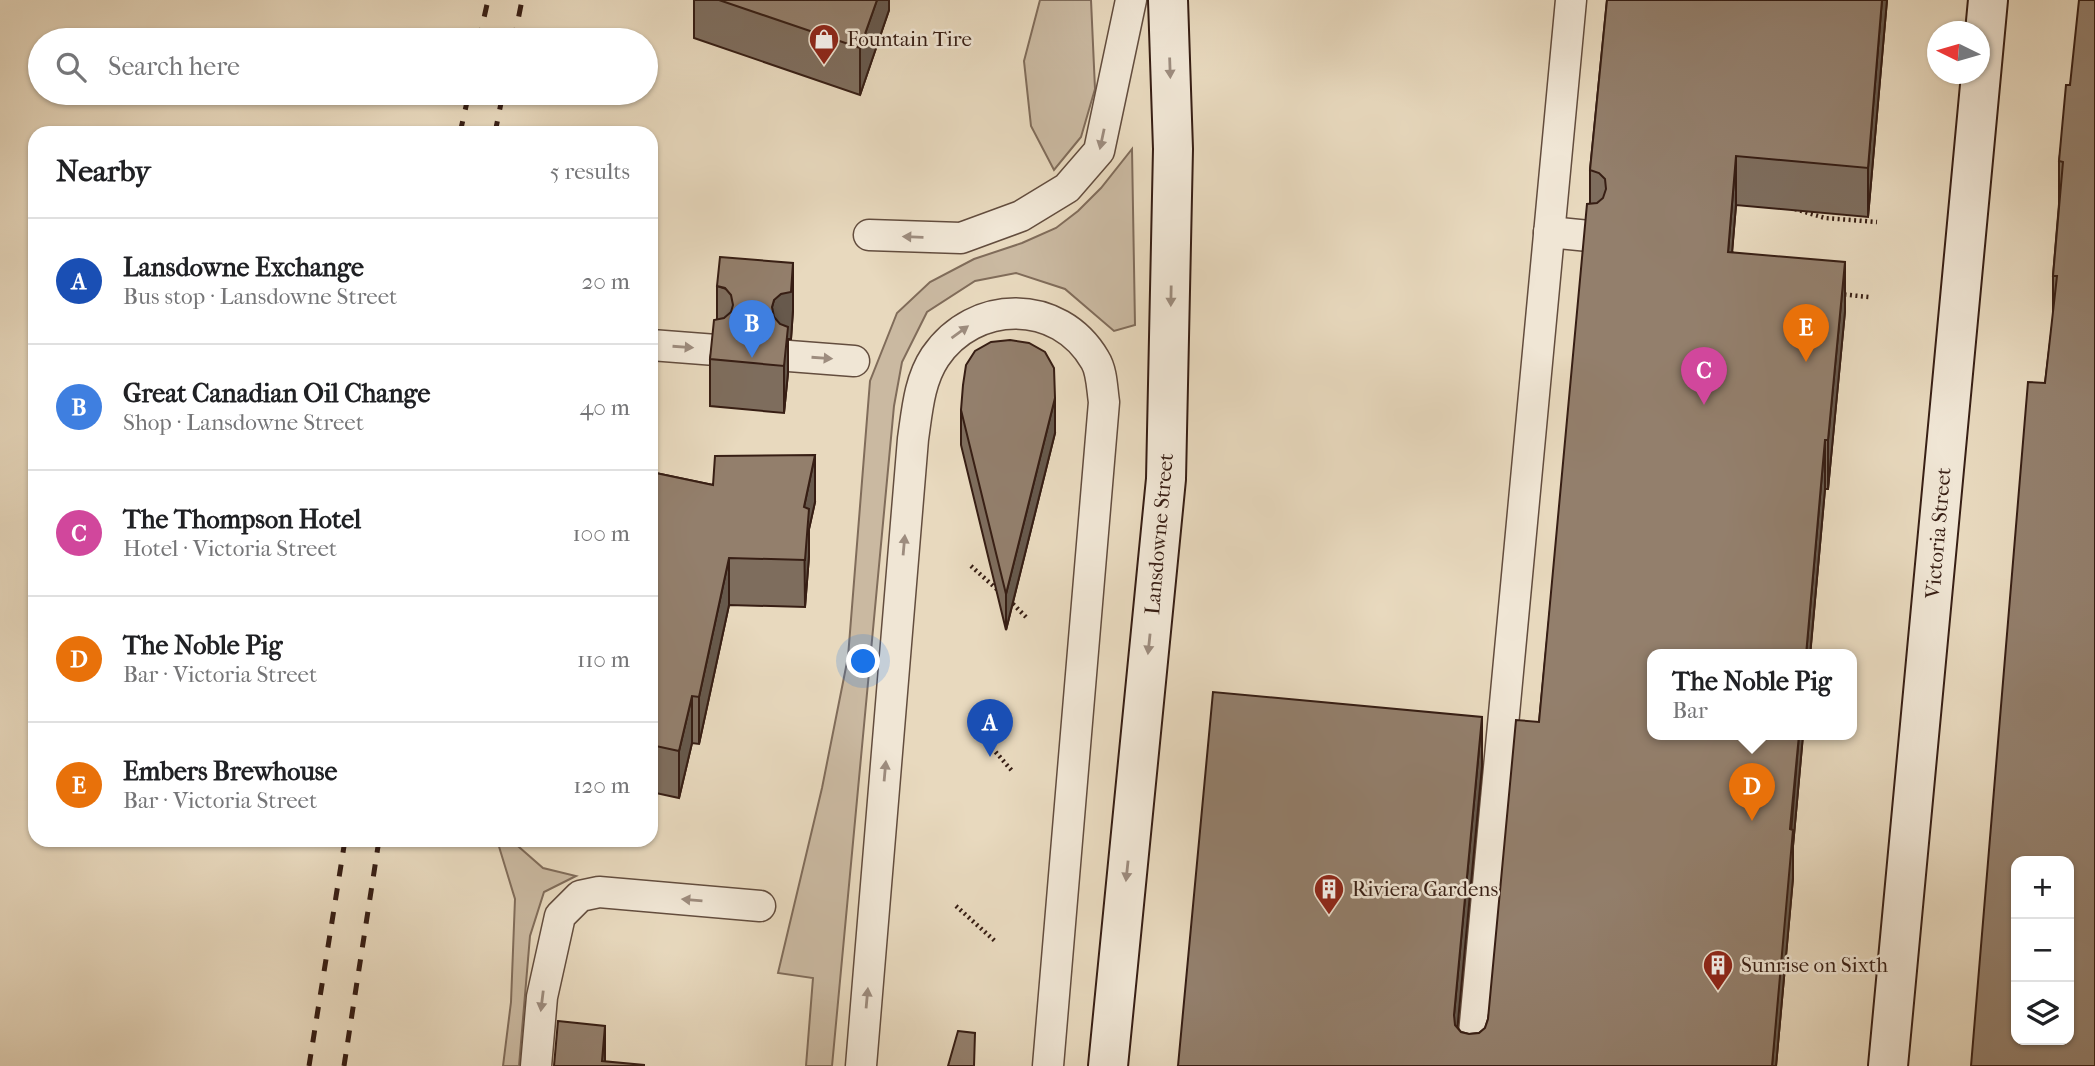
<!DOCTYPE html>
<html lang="en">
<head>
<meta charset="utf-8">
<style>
  :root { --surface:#fff; --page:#f2f2f2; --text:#202124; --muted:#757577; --line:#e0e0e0; --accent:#0f766e }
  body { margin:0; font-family:"IM FELL French Canon",serif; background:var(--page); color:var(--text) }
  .controls { position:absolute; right:21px; bottom:21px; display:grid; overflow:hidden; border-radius:14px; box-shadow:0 2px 5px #0004 }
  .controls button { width:63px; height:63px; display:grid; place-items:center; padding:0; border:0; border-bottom:2px solid var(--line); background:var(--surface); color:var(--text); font:35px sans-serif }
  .compass { position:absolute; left:1927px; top:21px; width:63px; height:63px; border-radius:50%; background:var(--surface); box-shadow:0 2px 5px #0004; rotate:275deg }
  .you { position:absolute; left:864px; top:662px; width:24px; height:24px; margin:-18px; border:5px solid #fff; border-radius:50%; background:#1a73e8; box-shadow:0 0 0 10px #1a73e833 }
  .badge { display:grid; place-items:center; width:46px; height:46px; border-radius:50%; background:var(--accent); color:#fff; font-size:23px; font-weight:700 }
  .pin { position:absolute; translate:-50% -58px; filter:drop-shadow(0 2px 4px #0008) }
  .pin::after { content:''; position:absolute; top:37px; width:24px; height:21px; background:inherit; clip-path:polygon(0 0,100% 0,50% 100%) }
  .popup { position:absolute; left:1647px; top:649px; width:210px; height:91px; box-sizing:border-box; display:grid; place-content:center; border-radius:14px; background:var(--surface); filter:drop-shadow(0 2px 5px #0005); font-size:23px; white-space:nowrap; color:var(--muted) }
  .popup b { font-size:26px; color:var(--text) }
  .popup::after { content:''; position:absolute; left:50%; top:100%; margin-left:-14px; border:14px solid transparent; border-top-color:var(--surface) }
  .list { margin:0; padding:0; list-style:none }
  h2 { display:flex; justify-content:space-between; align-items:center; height:91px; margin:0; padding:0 28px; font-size:30px }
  h2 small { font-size:23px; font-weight:400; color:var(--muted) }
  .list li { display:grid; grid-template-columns:46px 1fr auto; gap:21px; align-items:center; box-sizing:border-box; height:126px; padding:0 28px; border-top:2px solid var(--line) }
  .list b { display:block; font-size:26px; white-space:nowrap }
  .list p { margin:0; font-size:23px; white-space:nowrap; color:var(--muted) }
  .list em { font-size:23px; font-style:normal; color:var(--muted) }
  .icon { flex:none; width:38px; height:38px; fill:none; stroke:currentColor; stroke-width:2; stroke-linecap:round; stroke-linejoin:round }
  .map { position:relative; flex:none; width:2095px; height:1066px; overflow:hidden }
  .search { position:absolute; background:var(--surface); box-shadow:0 2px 5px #0004; left:28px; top:28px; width:630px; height:77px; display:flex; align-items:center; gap:18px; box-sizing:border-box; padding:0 24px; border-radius:38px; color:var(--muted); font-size:26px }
  .panel { position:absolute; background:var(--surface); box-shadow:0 2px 5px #0004; left:28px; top:126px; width:630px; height:721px; border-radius:21px }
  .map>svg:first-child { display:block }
  .green { fill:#cab9a1; stroke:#806c5a; stroke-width:2 }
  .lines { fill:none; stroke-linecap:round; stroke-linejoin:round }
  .lane-casing { stroke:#634d3e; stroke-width:33 }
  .secondary-casing { stroke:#371e14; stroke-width:42 }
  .path { stroke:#371e14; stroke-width:4.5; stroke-dasharray:2 3.5; stroke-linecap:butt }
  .lane { stroke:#f0e6d5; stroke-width:30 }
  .secondary { stroke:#f0e6d5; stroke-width:38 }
  .rail { stroke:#371e14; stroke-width:5; stroke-dasharray:12 12; stroke-linecap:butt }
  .wall { fill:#7e6d5d; stroke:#371e14; stroke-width:2 }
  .shaded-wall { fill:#67594c; stroke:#371e14; stroke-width:2 }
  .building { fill:#937f6c; stroke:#371e14; stroke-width:2; fill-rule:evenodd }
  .oneway { fill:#9d8c7e }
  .labels { text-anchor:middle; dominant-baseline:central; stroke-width:5; stroke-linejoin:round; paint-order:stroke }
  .poi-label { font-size:21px; fill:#371e14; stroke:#f0e6d5; text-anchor:start }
  .street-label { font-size:21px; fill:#371e14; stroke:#f0e6d5 }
</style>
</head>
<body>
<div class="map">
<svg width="2095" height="1066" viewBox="0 0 2095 1066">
  <rect width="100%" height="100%" fill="#e8d9be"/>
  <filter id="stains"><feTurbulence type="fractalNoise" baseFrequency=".00286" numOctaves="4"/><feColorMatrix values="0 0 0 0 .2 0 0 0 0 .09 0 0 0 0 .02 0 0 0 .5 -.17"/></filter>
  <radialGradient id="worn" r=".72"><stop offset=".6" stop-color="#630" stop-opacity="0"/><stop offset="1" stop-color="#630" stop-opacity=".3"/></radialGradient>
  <g class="green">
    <path d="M 1040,0 L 1091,0 L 1095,89 L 1081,137 L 1054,170 L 1031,126 L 1024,61 Z"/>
    <path d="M 1132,149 L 1135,325 L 1114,331 L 1065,289 L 1016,273 L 975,281 L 927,312 L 902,362 L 894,406 L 832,1066 L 806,1066 L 813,978 L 778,973 L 822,788 L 848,657 L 870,381 L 897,313 L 930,282 L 974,259 L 1022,243 L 1056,228 L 1078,211 L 1101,188 Z"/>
    <path d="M 497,840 L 511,840 L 543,868 L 576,876 L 544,892 L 530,936 L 519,1066 L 503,1066 L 511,1002 L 515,899 Z"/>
  </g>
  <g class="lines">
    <g class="lane-casing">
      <g id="lane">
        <path d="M 1549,232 L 1589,236"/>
        <path d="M 869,235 L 961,238 L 1021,216 L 1067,188 L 1099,151 L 1131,0"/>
        <path d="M 651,345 L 716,350"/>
        <path d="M 789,356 L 854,361"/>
        <path d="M 536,1066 L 542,997 L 560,916 L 580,896 L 599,892 L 760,906"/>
        <path d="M 861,1066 L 913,439 C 917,412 919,381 935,357 C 974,299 1059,298 1095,360 C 1102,371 1102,389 1104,402 L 1048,1066"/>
        <path d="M 1471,1066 L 1571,0"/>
      </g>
    </g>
    <g class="secondary-casing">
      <g id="secondary">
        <path d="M 1108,1066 L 1166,479 L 1173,149 L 1168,0"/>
        <path d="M 1888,1066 L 1988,0"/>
      </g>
    </g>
    <g class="path">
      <path d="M 1795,209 L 1825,218 L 1877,222"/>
      <path d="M 1839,294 L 1869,297"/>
      <path d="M 971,566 L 1000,592"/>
      <path d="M 1009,600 L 1028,619"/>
      <path d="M 974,727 L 1013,772"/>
      <path d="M 956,906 L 996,942"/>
    </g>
    <use href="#lane" class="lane"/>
    <use href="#secondary" class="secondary"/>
    <g class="rail">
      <path d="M 479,40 L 488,0"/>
      <path d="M 514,40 L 522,0"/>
      <path d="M 460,133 L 469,93"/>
      <path d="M 495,133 L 503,93"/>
      <path d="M 309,1066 L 345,840"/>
      <path d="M 344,1066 L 379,840"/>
    </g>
  </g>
  <g class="wall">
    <path d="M 694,0 L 889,0 L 889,10 L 860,95 L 694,38 Z"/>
    <path d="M 1607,0 L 1887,0 L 1868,217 L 1736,205 L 1732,252 L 1845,311 L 1828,489 L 1825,489 L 1803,735 L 1793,846 L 1793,878 L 1776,1066 L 1178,1066 L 1482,766 L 1457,1027 L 1461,1032 L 1469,1034 L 1479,1033 L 1485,1028 L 1488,1019 L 1539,722 L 1590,204 L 1590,170 Z"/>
    <path d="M 2095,0 L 2045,383 L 2053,318 L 2053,276 L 2059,204 L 2059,161 L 2070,85 Z"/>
    <path d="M 717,286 L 793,310 L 791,339 L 788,339 L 788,373 L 784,413 L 710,406 L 710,359 L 717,320 Z"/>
    <path d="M 961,410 L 1055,433 L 1006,630 L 961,445 Z"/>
    <path d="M 651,472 L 713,485 L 815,502 L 809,529 L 809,556 L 805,607 L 729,605 L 699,744 L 692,743 L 679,798 L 651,792 Z"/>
  </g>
  <g class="shaded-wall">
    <path d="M 877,0 L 889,0 L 889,10 L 860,95 L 860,48 Z"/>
    <path d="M 1882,0 L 1887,0 L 1868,217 L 1868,168 Z"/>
    <path d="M 1736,156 L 1736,205 L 1728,301 L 1728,252 Z"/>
    <path d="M 1845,262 L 1845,311 L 1828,489 L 1828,440 Z"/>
    <path d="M 793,263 L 793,310 L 791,339 L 788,339 L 788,373 L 784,413 L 784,366 L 774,347 L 772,307 L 774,300 Z"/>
    <path d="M 1055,398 L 1055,433 L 1006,630 L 1006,594 Z"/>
    <path d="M 1825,440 L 1825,489 L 1810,655 L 1806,655 Z"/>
    <path d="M 815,455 L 815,502 L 809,529 L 809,556 L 805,607 L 804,507 Z"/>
    <path d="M 729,558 L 729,605 L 699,744 L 699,697 Z"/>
    <path d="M 692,696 L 692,743 L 679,798 L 679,751 Z"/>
    <path d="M 1482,717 L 1482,766 L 1454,1064 L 1454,1015 Z"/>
    <path d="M 1799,735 L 1803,735 L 1793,846 L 1793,878 L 1776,1066 L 1772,1066 Z"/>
    <path d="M 605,1026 L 605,1065 L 602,1061 Z"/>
  </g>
  <g class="building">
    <path d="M 719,0 L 877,0 L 860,48 Z"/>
    <path d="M 1607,0 L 1882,0 L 1868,168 L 1736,156 L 1728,252 L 1845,262 L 1828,440 L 1825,440 L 1806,655 L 1652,655 L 1652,735 L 1799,735 L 1790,829 L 1793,830 L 1772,1066 L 1178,1066 L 1213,692 L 1482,717 L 1454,1015 L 1455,1025 L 1461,1032 L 1469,1034 L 1479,1033 L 1485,1028 L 1488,1019 L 1516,720 L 1539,722 L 1587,204 L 1597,203 L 1603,198 L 1606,189 L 1605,179 L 1599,173 L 1590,170 Z"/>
    <path d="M 2079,0 L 2095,0 L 2095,1066 L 1971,1066 L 2028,382 L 2045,383 L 2057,276 L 2053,276 L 2063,162 L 2059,161 L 2066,85 L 2070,85 ZM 2016,861 L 2069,861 L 2069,1040 L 2016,1040 Z"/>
    <path d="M 720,257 L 793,263 L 791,292 L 781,294 L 774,300 L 772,307 L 774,317 L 780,324 L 788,327 L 784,366 L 710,359 L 714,320 L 724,318 L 731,312 L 733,305 L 731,295 L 725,288 L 717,286 Z"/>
    <path d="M 1010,340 L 1029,343 L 1045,352 L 1054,368 L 1055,398 L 1006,594 L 961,410 L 963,385 L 966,365 L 975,351 L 991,342 Z"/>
    <path d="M 815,455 L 804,507 L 809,509 L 805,560 L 729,558 L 699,697 L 692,696 L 679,751 L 651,745 L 651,472 L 713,485 L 715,456 Z"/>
    <path d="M 558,1021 L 605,1026 L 602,1061 L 644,1065 L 644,1066 L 554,1066 Z"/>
    <path d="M 958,1031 L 975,1033 L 974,1066 L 948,1066 Z"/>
  </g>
  <defs><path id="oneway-solid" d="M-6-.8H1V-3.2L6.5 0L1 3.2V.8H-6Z" transform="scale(1.75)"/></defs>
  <g class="oneway">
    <use href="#oneway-solid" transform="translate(1170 68) rotate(88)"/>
    <use href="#oneway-solid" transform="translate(1102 139) rotate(102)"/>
    <use href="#oneway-solid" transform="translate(913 237) rotate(-178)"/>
    <use href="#oneway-solid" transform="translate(1171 296) rotate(91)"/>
    <use href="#oneway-solid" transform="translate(960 332) rotate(-36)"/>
    <use href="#oneway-solid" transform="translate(683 347) rotate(4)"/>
    <use href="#oneway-solid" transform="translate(822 358) rotate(4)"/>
    <use href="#oneway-solid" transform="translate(904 545) rotate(-85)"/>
    <use href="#oneway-solid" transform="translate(1149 644) rotate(96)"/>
    <use href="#oneway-solid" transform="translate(885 771) rotate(-85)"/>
    <use href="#oneway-solid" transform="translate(1127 871) rotate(96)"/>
    <use href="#oneway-solid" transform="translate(692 900) rotate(-175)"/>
    <use href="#oneway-solid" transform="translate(867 998) rotate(-85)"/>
    <use href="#oneway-solid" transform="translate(542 1001) rotate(97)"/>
  </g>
  <defs>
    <g id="shop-pin" transform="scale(1.575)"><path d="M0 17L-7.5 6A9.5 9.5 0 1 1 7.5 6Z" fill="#8f2418" stroke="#f0e6d5"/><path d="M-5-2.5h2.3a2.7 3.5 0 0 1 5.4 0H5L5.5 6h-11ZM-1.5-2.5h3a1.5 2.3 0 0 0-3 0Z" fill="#fff"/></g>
    <g id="building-pin" transform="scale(1.575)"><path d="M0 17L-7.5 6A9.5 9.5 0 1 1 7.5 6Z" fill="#8f2418" stroke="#f0e6d5"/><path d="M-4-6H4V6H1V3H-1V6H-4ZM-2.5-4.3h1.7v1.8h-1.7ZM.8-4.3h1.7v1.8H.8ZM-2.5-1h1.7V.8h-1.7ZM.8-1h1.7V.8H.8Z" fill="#fff"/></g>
  </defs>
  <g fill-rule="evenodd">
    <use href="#shop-pin" x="824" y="39"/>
    <use href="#building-pin" x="1329" y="889"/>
    <use href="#building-pin" x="1718" y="965"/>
  </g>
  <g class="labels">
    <g class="poi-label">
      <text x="847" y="39">Fountain Tire</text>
      <text x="1352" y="889">Riviera Gardens</text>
      <text x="1741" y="965">Sunrise on Sixth</text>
    </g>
    <g class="street-label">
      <text transform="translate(1938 533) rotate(-85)">Victoria Street</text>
      <text transform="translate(1159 534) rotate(-85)">Lansdowne Street</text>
    </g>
  </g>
  <rect width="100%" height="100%" filter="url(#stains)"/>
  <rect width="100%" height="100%" fill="url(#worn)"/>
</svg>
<div class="controls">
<button>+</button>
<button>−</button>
<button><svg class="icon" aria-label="layers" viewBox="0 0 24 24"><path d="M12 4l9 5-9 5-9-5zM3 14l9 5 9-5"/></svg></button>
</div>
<svg class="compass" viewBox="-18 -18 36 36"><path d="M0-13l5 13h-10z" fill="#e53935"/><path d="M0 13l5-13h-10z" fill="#757577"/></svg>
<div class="you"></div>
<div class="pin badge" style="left:990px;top:757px;background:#1a4fb4">A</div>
<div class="pin badge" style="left:752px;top:358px;background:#3f7fe0">B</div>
<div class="pin badge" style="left:1704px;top:405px;background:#d1479c">C</div>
<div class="pin badge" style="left:1752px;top:821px;background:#e8710a">D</div>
<div class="popup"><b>The Noble Pig</b>Bar</div>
<div class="pin badge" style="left:1806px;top:362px;background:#e8710a">E</div>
<div class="search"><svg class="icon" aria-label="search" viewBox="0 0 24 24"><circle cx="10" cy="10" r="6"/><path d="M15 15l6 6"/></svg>Search here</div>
<section class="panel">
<h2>Nearby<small>5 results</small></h2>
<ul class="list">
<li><span class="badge" style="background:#1a4fb4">A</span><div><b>Lansdowne Exchange</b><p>Bus stop · Lansdowne Street</p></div><em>20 m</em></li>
<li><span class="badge" style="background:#3f7fe0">B</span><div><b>Great Canadian Oil Change</b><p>Shop · Lansdowne Street</p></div><em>40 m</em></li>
<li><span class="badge" style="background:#d1479c">C</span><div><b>The Thompson Hotel</b><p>Hotel · Victoria Street</p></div><em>100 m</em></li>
<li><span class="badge" style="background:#e8710a">D</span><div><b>The Noble Pig</b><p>Bar · Victoria Street</p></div><em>110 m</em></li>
<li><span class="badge" style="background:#e8710a">E</span><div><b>Embers Brewhouse</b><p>Bar · Victoria Street</p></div><em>120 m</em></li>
</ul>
</section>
</div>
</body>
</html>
